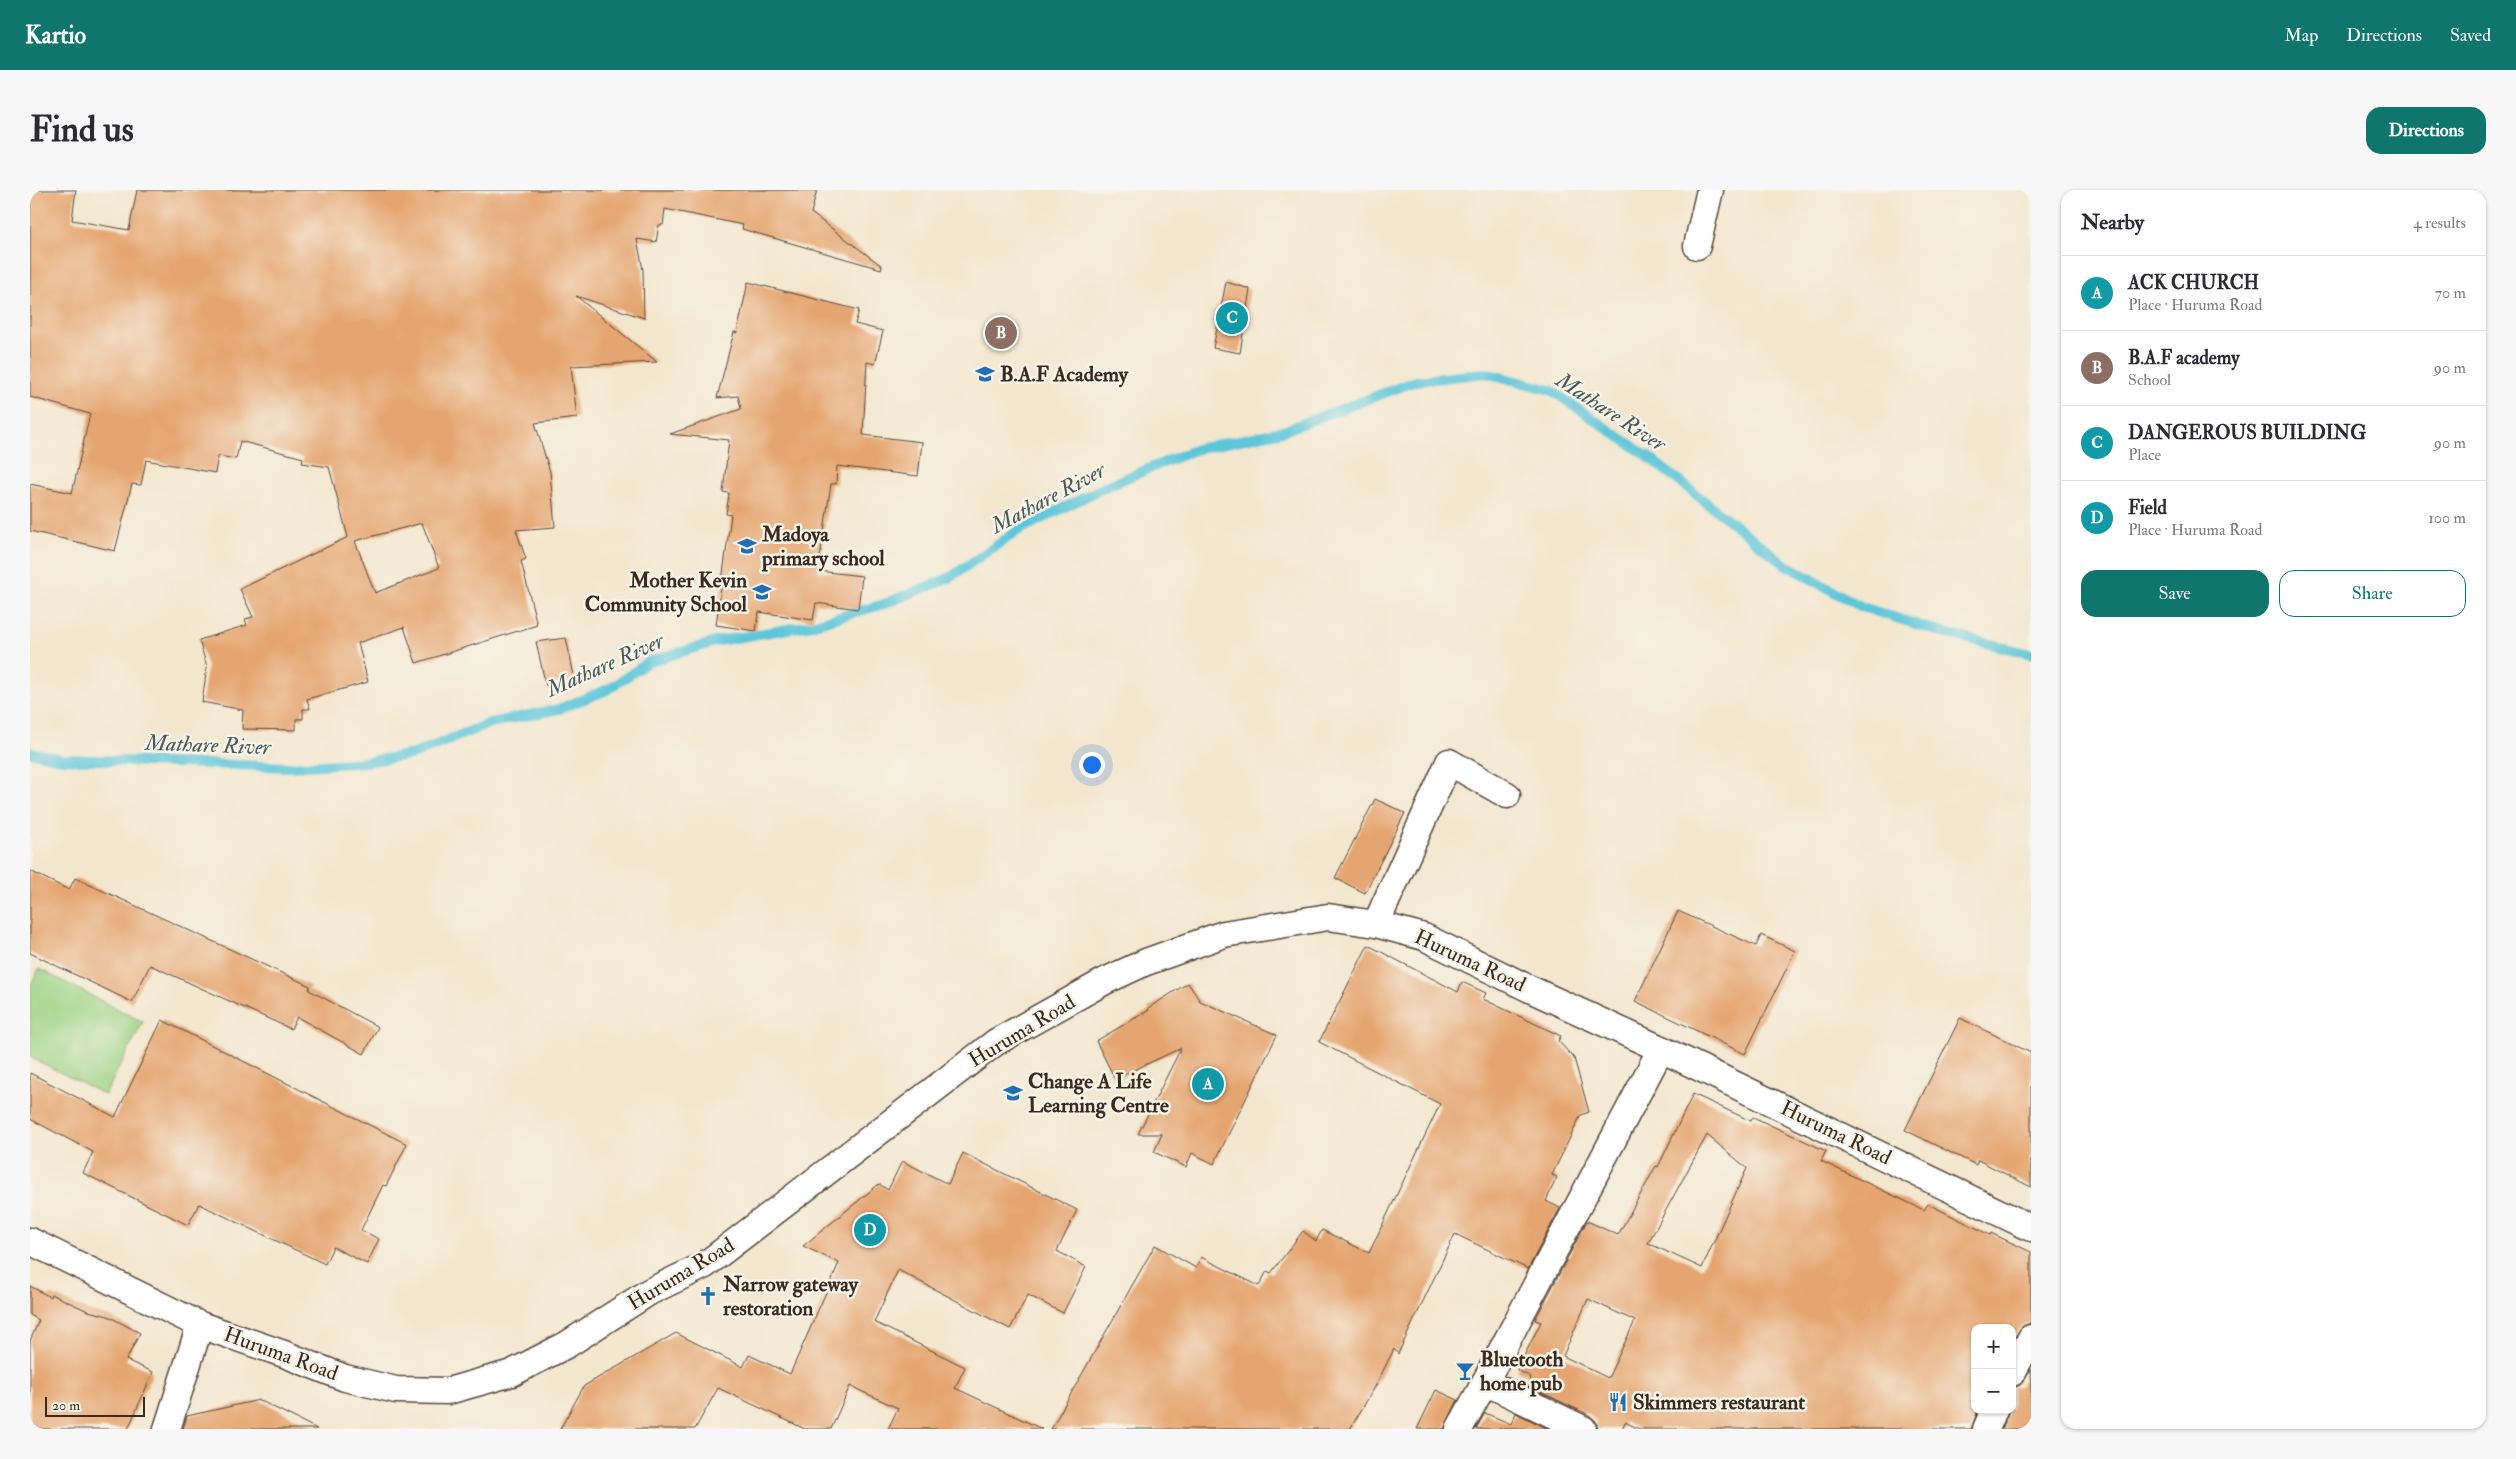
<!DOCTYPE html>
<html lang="en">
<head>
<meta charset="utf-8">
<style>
  :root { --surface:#fff; --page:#f7f7f7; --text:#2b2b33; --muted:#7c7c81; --line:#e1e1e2; --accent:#0f766e }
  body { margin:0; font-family:"IM FELL Double Pica",serif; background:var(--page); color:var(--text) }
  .controls { position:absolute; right:15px; bottom:15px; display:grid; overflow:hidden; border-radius:10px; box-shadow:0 1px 4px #0004 }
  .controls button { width:45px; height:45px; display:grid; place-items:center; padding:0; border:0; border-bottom:1px solid var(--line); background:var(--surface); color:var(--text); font:25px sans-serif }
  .scale { position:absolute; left:15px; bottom:12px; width:100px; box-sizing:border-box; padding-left:5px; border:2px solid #3b2a1e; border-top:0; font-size:14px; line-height:18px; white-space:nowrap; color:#3b2a1e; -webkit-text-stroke:4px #f7f3e8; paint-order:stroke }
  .you { position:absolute; left:1061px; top:574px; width:18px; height:18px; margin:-12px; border:4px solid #fff; border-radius:50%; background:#1a73e8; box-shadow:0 0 0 8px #1a73e833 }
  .badge { display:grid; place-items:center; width:32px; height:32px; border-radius:50%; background:var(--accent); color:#fff; font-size:16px; font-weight:700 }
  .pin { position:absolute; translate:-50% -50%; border:2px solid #fff; box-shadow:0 1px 5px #0006 }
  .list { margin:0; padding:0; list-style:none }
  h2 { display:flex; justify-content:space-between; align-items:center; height:65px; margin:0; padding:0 20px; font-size:21px }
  h2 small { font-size:16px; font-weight:400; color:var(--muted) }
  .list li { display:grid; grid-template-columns:32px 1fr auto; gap:15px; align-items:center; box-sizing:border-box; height:75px; padding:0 20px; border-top:1px solid var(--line) }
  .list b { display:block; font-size:19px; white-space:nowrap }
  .list p { margin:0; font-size:16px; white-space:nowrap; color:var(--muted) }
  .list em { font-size:16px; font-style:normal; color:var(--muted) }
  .actions { display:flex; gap:10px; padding:15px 20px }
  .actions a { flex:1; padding:11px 0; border:1px solid var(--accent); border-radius:15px; text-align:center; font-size:18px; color:var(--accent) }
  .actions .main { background:var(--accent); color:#fff }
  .map { position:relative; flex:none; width:2001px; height:1239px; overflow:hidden; border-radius:15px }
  header { display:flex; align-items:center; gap:30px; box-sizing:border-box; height:70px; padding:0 25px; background:var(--accent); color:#fff }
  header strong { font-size:24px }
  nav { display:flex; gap:28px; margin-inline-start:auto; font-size:18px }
  .intro { display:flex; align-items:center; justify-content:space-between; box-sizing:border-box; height:120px; padding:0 30px }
  h1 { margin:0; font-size:35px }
  .button { padding:12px 22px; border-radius:15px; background:var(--accent); color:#fff; font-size:18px; font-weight:700 }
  main { display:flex; gap:30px; padding:0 30px }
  aside { flex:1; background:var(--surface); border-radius:15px; box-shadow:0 1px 4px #0004 }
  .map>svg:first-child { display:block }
  .green { fill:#9dd384; stroke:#6c7e51 }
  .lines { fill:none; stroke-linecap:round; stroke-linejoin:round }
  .stream { stroke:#5dc6d9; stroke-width:10 }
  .building { fill:#e5a56f; fill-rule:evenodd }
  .minor-casing { stroke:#574638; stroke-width:29 }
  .minor { stroke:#fff; stroke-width:26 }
  .labels { text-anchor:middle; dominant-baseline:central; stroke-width:5; stroke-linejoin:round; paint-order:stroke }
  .poi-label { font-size:21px; font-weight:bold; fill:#3b2a1e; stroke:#f7f3e8; text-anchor:start }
  .street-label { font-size:21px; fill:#3b2a1e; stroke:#f7f3e8 }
  .water-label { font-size:22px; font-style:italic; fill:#455956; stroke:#f7f3e8 }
</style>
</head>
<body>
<header>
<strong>Kartio</strong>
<nav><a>Map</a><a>Directions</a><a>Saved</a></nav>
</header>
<div class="intro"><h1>Find us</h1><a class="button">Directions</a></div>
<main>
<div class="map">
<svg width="2001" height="1239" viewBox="0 0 2001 1239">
  <rect width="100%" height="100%" fill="#f7f3e8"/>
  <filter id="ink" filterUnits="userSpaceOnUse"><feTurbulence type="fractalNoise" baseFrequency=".02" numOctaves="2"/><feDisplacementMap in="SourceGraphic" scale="10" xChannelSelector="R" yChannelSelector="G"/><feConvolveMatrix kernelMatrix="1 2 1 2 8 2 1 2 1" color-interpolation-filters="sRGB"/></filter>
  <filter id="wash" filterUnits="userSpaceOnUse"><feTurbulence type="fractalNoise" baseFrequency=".0096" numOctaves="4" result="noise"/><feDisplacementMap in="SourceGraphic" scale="20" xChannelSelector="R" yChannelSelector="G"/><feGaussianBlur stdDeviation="1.12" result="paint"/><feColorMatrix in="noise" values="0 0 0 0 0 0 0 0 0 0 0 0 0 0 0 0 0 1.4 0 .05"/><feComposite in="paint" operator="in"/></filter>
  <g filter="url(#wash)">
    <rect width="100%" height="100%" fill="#f3e6ce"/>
    <path class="green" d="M 9,779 L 113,832 L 75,905 L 0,867 L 0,796 Z"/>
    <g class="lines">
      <path class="stream" d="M 0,562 L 31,569 L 260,577 L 337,572 L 384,564 L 460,533 L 529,519 L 579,499 L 618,472 L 688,451 L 781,435 L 854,414 L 919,388 L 989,340 L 1079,295 L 1167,259 L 1253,241 L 1386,191 L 1455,183 L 1521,200 L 1617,266 L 1756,375 L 1832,417 L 1910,442 L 2001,464"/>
    </g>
    <g id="blocks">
      <g class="building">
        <path d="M 0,0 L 46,0 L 42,30 L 99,40 L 107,0 L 787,0 L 781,23 L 852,76 L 851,79 L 712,39 L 713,35 L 635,19 L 633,35 L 629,35 L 626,52 L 607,49 L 613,80 L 614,128 L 546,106 L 627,172 L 541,176 L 547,228 L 505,233 L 520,282 L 525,337 L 486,340 L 496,369 L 491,371 L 507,435 L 386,473 L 374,437 L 328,453 L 338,492 L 277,509 L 280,519 L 273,519 L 273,529 L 266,529 L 266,540 L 212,539 L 213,520 L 172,512 L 177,477 L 169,450 L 217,435 L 215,429 L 223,427 L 210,399 L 318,347 L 299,277 L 272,273 L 273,268 L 210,251 L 206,269 L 188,266 L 185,283 L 116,270 L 111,295 L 102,294 L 85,361 L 0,341 L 0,294 L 42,303 L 60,224 L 0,207 ZM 392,333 L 409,378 L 345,403 L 325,351 Z"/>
        <path d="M 718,92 L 829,120 L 825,134 L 853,141 L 845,174 L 837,172 L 833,245 L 892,252 L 888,286 L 807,276 L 806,294 L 801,294 L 788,381 L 832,386 L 828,419 L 786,413 L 783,430 L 729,422 L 726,441 L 686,435 L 701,325 L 696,324 L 699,303 L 693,302 L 699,250 L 640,244 L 711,219 L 708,206 L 687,208 L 704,142 L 707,143 Z"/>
        <path d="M 1196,92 L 1220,99 L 1210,163 L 1183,158 Z"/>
        <path d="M 536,448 L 545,490 L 516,496 L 506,452 Z"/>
        <path d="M 1345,609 L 1375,623 L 1335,703 L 1305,688 Z"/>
        <path d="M 0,681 L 39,700 L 45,688 L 280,796 L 279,800 L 348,837 L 334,864 L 267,827 L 261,839 L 120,775 L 102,812 L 0,763 Z"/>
        <path d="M 1648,721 L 1726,756 L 1731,745 L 1765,761 L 1715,864 L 1605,811 Z"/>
        <path d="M 1338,755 L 1428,802 L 1432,792 L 1456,803 L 1453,809 L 1531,846 L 1528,851 L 1544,868 L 1559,922 L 1551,925 L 1522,985 L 1527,987 L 1516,1011 L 1530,1018 L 1498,1079 L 1425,1044 L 1368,1164 L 1364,1159 L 1345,1197 L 1320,1239 L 1021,1239 L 1125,1055 L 1166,1078 L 1171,1067 L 1229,1096 L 1237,1081 L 1241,1083 L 1273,1041 L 1286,1051 L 1292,1040 L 1339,1063 L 1410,914 L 1289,852 Z"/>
        <path d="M 1158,793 L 1170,811 L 1247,845 L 1184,974 L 1162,963 L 1156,977 L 1124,962 L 1132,944 L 1108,944 L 1151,858 L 1085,889 L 1066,851 L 1119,820 L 1118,818 Z"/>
        <path d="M 1930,828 L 2001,863 L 2001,997 L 1948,970 L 1946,975 L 1875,940 Z"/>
        <path d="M 132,830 L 377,954 L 356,996 L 353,995 L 331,1040 L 349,1049 L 337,1074 L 303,1057 L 295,1074 L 169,1014 L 158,1035 L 53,983 L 63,962 L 0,929 L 0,883 L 85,927 Z"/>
        <path d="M 1663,904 L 1721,931 L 1723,927 L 1796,961 L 1791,971 L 1894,1020 L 1898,1014 L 1960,1045 L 1961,1043 L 2001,1062 L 2001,1133 L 1993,1136 L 1982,1151 L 1982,1138 L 1945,1138 L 1945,1220 L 1948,1220 L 1941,1239 L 1609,1239 L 1595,1232 L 1592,1239 L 1568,1239 L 1566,1231 L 1559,1225 L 1498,1196 L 1501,1187 L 1487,1180 L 1511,1132 L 1505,1130 L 1557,1031 L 1588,1045 L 1626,976 L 1628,977 ZM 1677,945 L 1717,978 L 1672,1078 L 1618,1053 ZM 1558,1109 L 1605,1131 L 1578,1188 L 1533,1166 Z"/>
        <path d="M 933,963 L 1047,1020 L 1027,1061 L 1056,1077 L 1033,1123 L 998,1105 L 980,1139 L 868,1080 L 844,1132 L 935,1177 L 925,1198 L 1012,1239 L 858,1239 L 868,1218 L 820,1196 L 801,1239 L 775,1239 L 688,1198 L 665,1239 L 530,1239 L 554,1196 L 646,1143 L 713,1177 L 719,1165 L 760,1184 L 809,1073 L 773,1056 L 849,994 L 858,1000 L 872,971 L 918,994 Z"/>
        <path d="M 0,1096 L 20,1107 L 21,1104 L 58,1121 L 78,1126 L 110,1143 L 96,1170 L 123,1182 L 98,1239 L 0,1239 L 0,1151 L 9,1130 L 0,1125 Z"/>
        <path d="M 2001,1179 L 2001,1239 L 1972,1239 L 1979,1220 L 1982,1220 L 1982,1198 L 1990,1195 Z"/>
        <path d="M 1406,1200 L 1428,1210 L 1414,1239 L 1387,1239 Z"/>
        <path d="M 229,1210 L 287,1239 L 153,1239 L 157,1226 Z"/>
        <path d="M 1455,1223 L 1481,1234 L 1486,1223 L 1518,1239 L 1446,1239 Z"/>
      </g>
    </g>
  </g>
  <g filter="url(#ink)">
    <use href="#blocks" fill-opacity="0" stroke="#574638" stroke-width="1"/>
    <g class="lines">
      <g class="minor-casing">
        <g id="minor">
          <path d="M 1667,56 L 1680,0"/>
          <path d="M 1346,734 L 1419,572 L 1477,605"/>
          <path d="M 0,1051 L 170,1135 L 254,1164 L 315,1188 L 366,1200 L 418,1201 L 482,1183 L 538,1154 L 619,1102 L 675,1075 L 966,852 L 1075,791 L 1116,772 L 1194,744 L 1298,727 L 1346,734 L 1394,747 L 1500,799 L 1631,859 L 2001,1038"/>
          <path d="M 1982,1183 L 2001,1148"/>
          <path d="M 1455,1192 L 1631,859"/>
          <path d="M 137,1239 L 170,1135"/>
          <path d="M 1429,1239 L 1455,1192 L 1553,1239"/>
          <path d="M 1956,1239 L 1964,1220"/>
        </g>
      </g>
      <use href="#minor" class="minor"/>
    </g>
  </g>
  <defs>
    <g id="school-bare" transform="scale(1.5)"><path d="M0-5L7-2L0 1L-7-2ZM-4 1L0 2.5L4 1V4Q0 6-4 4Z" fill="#1f6fb2" stroke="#f7f3e8" stroke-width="2.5" paint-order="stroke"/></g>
    <g id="church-bare" transform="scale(1.5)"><path d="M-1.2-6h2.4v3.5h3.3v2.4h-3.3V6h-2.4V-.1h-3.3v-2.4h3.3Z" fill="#1f6fb2" stroke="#f7f3e8" stroke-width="2.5" paint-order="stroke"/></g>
    <g id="bar-bare" transform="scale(1.5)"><path d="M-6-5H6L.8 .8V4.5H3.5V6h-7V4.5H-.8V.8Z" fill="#1f6fb2" stroke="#f7f3e8" stroke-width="2.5" paint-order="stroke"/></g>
    <g id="restaurant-bare" transform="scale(1.5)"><path d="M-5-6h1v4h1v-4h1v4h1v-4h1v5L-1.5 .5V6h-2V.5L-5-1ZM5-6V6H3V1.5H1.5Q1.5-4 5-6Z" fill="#1f6fb2" stroke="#f7f3e8" stroke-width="2.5" paint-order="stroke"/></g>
  </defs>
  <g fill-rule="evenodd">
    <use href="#school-bare" x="955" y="184"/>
    <use href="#school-bare" x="717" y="356"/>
    <use href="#school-bare" x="732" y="402"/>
    <use href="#school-bare" x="983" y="903"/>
    <use href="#church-bare" x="678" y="1106"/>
    <use href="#bar-bare" x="1435" y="1181"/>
    <use href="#restaurant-bare" x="1588" y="1212"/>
  </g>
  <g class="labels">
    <g class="poi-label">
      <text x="970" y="184">B.A.F Academy</text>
      <text x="732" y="344">Madoya<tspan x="732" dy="24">primary school</tspan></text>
      <text x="717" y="390" text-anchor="end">Mother Kevin<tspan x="717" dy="24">Community School</tspan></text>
      <text x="998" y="891">Change A Life<tspan x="998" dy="24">Learning Centre</tspan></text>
      <text x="693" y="1094">Narrow gateway<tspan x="693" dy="24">restoration</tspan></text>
      <text x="1450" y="1169">Bluetooth<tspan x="1450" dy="24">home pub</tspan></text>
      <text x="1603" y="1212">Skimmers restaurant</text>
    </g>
    <g class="street-label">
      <text transform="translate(1440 771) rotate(25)">Huruma Road</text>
      <text transform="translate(992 841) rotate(-31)">Huruma Road</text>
      <text transform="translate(1806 943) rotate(26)">Huruma Road</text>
      <text transform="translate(651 1084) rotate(-31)">Huruma Road</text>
      <text transform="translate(251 1164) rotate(20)">Huruma Road</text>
    </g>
    <g class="water-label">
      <text transform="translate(1581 222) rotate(33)">Mathare River</text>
      <text transform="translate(1018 308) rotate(-28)">Mathare River</text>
      <text transform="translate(575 475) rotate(-24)">Mathare River</text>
      <text transform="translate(178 555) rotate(2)">Mathare River</text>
    </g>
  </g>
</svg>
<div class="controls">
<button>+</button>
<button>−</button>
</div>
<div class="scale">20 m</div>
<div class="you"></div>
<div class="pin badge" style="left:1178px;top:894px;background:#0f9aa8">A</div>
<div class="pin badge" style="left:971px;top:143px;background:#8d6e63">B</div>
<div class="pin badge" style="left:1202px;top:128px;background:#0f9aa8">C</div>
<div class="pin badge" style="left:840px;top:1040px;background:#0f9aa8">D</div>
</div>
<aside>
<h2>Nearby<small>4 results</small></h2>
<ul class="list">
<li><span class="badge" style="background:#0f9aa8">A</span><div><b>ACK CHURCH</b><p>Place · Huruma Road</p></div><em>70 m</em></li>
<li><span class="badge" style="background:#8d6e63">B</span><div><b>B.A.F academy</b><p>School</p></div><em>90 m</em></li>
<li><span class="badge" style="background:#0f9aa8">C</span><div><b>DANGEROUS BUILDING</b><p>Place</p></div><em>90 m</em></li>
<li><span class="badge" style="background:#0f9aa8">D</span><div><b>Field</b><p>Place · Huruma Road</p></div><em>100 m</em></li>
</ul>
<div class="actions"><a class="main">Save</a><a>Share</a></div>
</aside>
</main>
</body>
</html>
